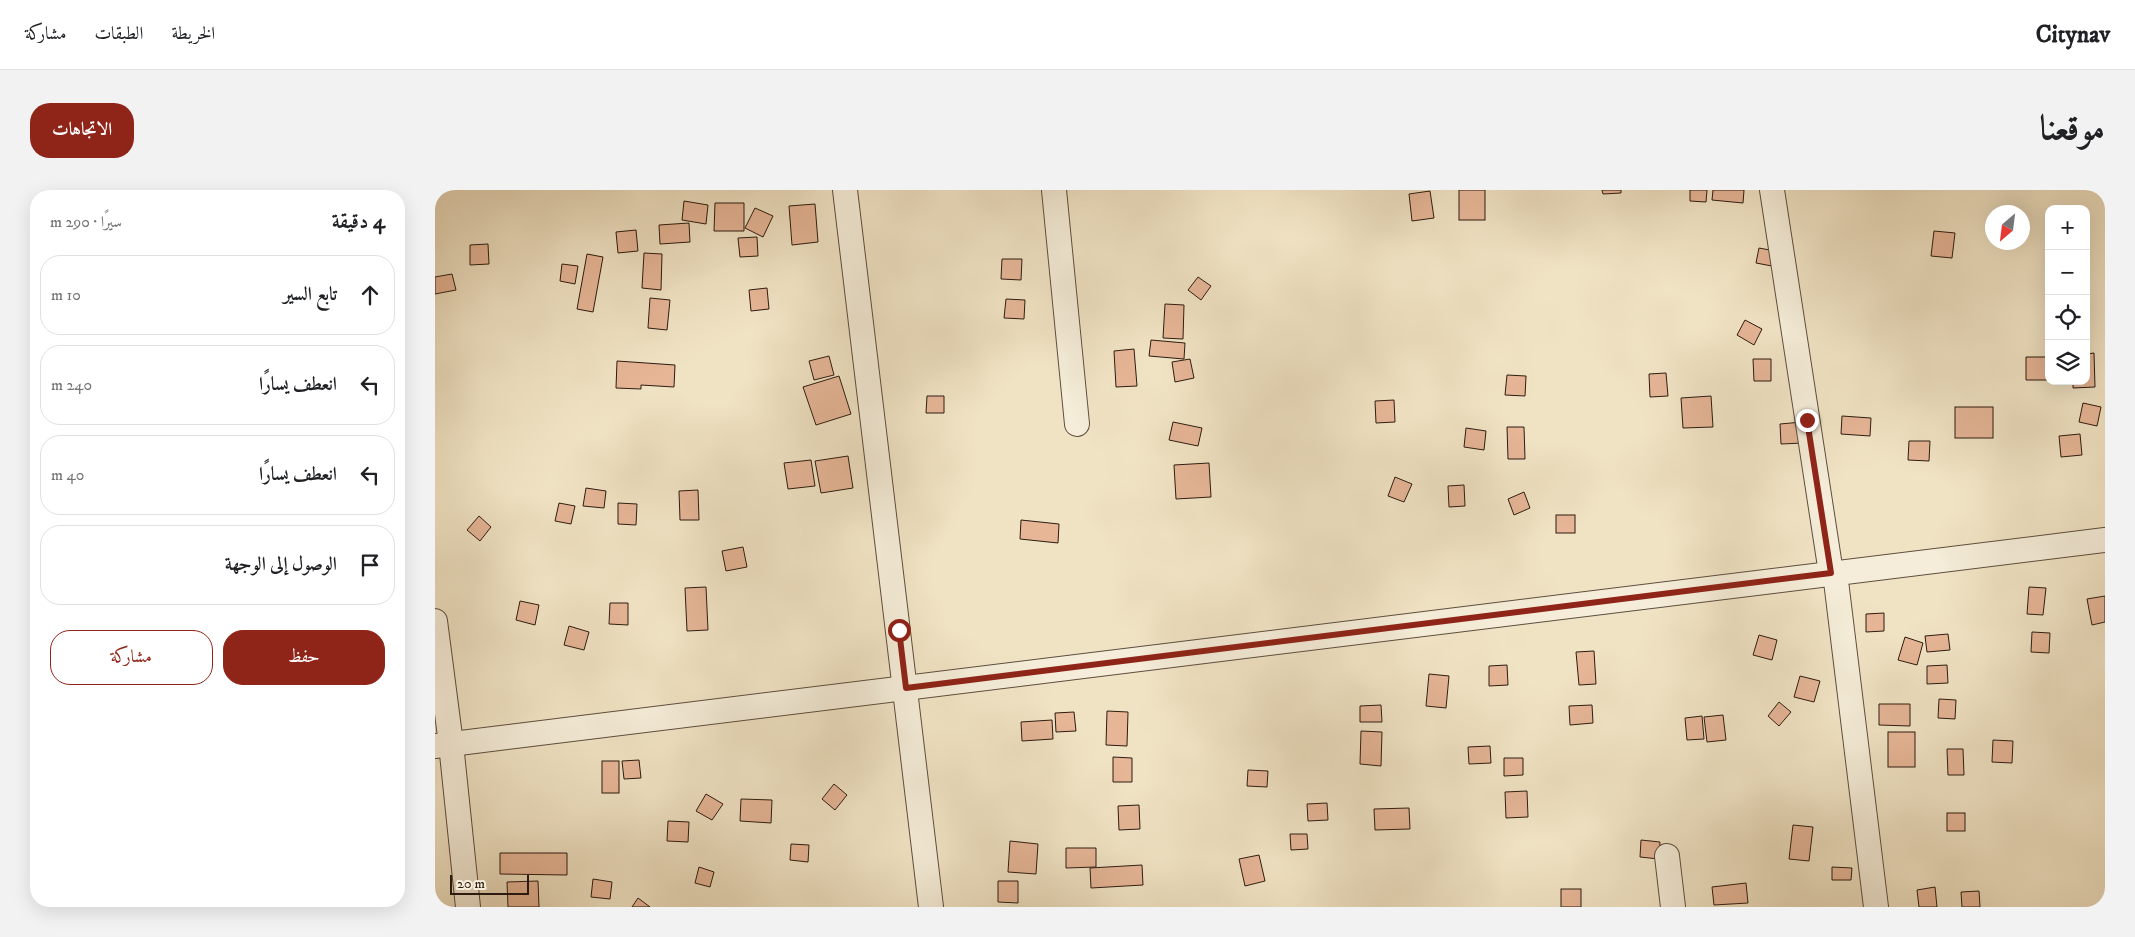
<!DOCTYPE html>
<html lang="ar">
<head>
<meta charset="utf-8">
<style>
  :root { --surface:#fff; --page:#f2f2f2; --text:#202124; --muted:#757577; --line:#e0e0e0; --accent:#8f2418 }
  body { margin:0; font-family:"IM FELL DW Pica",Amiri,serif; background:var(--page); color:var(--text); direction:rtl }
  .controls { position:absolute; right:15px; top:15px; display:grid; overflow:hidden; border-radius:10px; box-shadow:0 5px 20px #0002 }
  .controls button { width:45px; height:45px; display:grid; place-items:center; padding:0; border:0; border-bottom:1px solid var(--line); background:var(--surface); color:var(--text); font:25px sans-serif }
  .compass { position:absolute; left:1550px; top:15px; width:45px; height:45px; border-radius:50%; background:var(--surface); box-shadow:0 5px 20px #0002; rotate:208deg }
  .scale { position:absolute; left:15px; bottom:12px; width:79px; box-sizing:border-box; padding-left:5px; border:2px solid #2d1b10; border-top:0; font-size:14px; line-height:18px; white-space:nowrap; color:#2d1b10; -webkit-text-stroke:4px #f5edd9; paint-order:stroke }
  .stop { position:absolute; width:15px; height:15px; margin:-11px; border:4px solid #8f2418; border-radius:50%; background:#fff }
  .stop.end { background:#8f2418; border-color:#fff; box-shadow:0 1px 5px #0008 }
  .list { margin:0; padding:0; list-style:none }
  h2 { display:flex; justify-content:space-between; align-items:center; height:65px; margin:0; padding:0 20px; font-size:21px }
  h2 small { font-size:16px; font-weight:400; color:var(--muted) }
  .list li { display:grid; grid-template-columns:32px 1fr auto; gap:15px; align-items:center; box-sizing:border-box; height:80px; margin:0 10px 10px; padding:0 10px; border:1px solid var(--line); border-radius:20px }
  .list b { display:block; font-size:19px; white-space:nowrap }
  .list em { font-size:16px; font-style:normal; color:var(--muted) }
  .actions { display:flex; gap:10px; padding:15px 20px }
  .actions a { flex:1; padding:11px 0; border:1px solid var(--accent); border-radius:20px; text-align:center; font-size:18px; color:var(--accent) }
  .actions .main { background:var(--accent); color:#fff }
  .icon { flex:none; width:28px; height:28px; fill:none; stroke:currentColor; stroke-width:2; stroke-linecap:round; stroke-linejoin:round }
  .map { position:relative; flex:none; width:1670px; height:717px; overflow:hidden; direction:ltr; border-radius:20px }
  header { display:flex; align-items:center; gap:30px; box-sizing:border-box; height:70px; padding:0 25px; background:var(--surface); border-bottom:1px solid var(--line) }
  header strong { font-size:24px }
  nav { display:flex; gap:28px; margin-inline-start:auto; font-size:18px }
  .intro { display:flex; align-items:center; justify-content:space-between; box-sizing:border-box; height:120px; padding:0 30px }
  h1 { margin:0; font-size:35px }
  .button { padding:12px 22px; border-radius:20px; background:var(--accent); color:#fff; font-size:18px; font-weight:700 }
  main { display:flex; gap:30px; padding:0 30px }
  aside { flex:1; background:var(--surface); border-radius:20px; box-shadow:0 5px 20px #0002 }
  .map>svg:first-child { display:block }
  .building { fill:#e6b697; stroke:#2d1b10 }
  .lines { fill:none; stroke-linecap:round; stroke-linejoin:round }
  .minor-casing { stroke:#5e4d3d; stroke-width:26 }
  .minor { stroke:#f5edd9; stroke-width:24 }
  .route { stroke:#8f2418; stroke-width:6 }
</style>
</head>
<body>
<header>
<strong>Citynav</strong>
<nav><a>الخريطة</a><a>الطبقات</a><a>مشاركة</a></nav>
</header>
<div class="intro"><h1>موقعنا</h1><a class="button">الاتجاهات</a></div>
<main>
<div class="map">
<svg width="1670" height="717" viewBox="0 0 1670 717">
  <rect width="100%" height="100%" fill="#f0e3c4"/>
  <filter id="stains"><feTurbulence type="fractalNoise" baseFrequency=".004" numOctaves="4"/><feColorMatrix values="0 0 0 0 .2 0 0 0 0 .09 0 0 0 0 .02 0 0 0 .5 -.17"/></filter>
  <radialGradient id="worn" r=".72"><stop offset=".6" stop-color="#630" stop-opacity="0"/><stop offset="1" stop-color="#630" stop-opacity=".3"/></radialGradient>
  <g class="building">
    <rect x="1024" y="0" width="26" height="30"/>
    <path d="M 1167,0 L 1186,0 L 1186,3 L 1168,4 Z"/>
    <path d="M 1255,0 L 1272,0 L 1271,12 L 1255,11 Z"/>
    <path d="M 1278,0 L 1309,0 L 1308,13 L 1277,10 Z"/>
    <path d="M 995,1 L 999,28 L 977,31 L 974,4 Z"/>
    <path d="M 249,11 L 273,15 L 271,34 L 247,30 Z"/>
    <path d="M 280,13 L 309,13 L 309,41 L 279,41 Z"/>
    <path d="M 380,14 L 383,52 L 357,55 L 354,16 Z"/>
    <path d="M 320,18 L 338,26 L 328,47 L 310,38 Z"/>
    <path d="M 254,33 L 255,52 L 225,54 L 224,35 Z"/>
    <path d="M 201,40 L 203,61 L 183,63 L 181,42 Z"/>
    <path d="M 1499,41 L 1520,43 L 1517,68 L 1496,66 Z"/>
    <path d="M 322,47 L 323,66 L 305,67 L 303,48 Z"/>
    <path d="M 53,54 L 54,74 L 35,75 L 35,55 Z"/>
    <path d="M 1324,58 L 1340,61 L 1337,76 L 1321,73 Z"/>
    <path d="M 209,63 L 227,64 L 226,100 L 207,98 Z"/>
    <path d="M 152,64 L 168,67 L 158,122 L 142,119 Z"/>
    <path d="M 567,69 L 587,69 L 586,90 L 566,89 Z"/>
    <path d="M 127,74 L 143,76 L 140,94 L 125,91 Z"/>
    <path d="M 17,84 L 21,100 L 0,104 L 0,87 Z"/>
    <path d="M 763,87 L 776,96 L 766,110 L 753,100 Z"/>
    <path d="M 332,98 L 334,119 L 316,121 L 314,100 Z"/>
    <path d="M 215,108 L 235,110 L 232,140 L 213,138 Z"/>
    <path d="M 571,109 L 590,110 L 589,129 L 569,128 Z"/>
    <path d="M 730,114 L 749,115 L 748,149 L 728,148 Z"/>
    <path d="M 1310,130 L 1327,139 L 1319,155 L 1302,145 Z"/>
    <path d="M 716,150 L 750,153 L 749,169 L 714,166 Z"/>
    <path d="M 699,159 L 702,196 L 681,197 L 679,161 Z"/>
    <path d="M 1659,163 L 1660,197 L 1638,198 L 1638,191 L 1651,191 L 1651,164 Z"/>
    <path d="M 394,166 L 399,185 L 379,190 L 374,171 Z"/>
    <path d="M 1591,167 L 1612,167 L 1613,190 L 1591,190 Z"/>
    <path d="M 755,169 L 759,188 L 740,192 L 737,172 Z"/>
    <path d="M 1318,169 L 1336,169 L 1336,191 L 1319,191 Z"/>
    <path d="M 182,171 L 240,175 L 239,197 L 206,195 L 206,199 L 181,198 Z"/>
    <path d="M 1231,183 L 1233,206 L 1215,207 L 1214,184 Z"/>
    <path d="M 1072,185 L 1091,186 L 1090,206 L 1070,205 Z"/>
    <path d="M 404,186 L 416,224 L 381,235 L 368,197 Z"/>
    <path d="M 492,206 L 509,206 L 509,223 L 491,223 Z"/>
    <path d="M 1276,206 L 1278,237 L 1248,238 L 1246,208 Z"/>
    <path d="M 959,210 L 960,232 L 941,233 L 940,211 Z"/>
    <path d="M 1648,213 L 1666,217 L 1662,236 L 1644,232 Z"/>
    <rect x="1520" y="217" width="38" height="31"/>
    <path d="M 1407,226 L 1436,228 L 1435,246 L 1406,244 Z"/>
    <path d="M 738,232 L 767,238 L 763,256 L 734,250 Z"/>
    <path d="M 1367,232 L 1368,253 L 1346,254 L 1345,234 Z"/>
    <path d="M 1072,237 L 1089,237 L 1090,269 L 1073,269 Z"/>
    <path d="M 1031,238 L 1051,241 L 1049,260 L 1029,257 Z"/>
    <path d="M 1645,244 L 1647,265 L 1626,267 L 1624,246 Z"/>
    <path d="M 1474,251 L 1495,251 L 1494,271 L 1473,270 Z"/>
    <path d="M 413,266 L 418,298 L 386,303 L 380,271 Z"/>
    <path d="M 376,270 L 380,296 L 353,299 L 349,273 Z"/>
    <path d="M 774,273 L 776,307 L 741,309 L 739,275 Z"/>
    <path d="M 960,287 L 977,294 L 969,312 L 953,306 Z"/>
    <path d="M 1029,295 L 1030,316 L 1014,317 L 1013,296 Z"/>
    <path d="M 151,298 L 171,301 L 169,318 L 148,316 Z"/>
    <path d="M 263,300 L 264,330 L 245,330 L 244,301 Z"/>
    <path d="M 1089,302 L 1095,318 L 1079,325 L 1073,309 Z"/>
    <path d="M 124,313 L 140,316 L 136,334 L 120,331 Z"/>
    <path d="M 183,313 L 202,314 L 201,335 L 183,334 Z"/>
    <rect x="1121" y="325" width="19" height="18"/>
    <path d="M 44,326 L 56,337 L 45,351 L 32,340 Z"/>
    <path d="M 586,330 L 624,334 L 623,353 L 585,349 Z"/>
    <path d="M 308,357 L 312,377 L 291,381 L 287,361 Z"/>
    <path d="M 271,397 L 273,440 L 252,441 L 250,398 Z"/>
    <path d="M 1594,397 L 1611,398 L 1608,425 L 1592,424 Z"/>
    <path d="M 1670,406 L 1670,432 L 1657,435 L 1652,409 Z"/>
    <path d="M 85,411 L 104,415 L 100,435 L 81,430 Z"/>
    <path d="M 175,413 L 193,413 L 193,435 L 174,434 Z"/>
    <path d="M 1449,423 L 1449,441 L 1431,442 L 1431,424 Z"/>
    <path d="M 134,436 L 154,442 L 149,460 L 129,455 Z"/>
    <path d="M 1597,442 L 1615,443 L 1614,463 L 1596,462 Z"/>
    <path d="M 1513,444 L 1515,460 L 1492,462 L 1490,446 Z"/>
    <path d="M 1324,445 L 1342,450 L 1337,470 L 1318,465 Z"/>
    <path d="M 1470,447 L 1488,453 L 1482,475 L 1463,470 Z"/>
    <path d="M 1159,461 L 1161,494 L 1144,495 L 1141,462 Z"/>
    <path d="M 1072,475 L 1073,495 L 1054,496 L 1054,476 Z"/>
    <path d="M 1512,475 L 1513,493 L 1492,494 L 1492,476 Z"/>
    <path d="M 994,484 L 1014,486 L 1011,518 L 991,516 Z"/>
    <path d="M 1365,486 L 1385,491 L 1379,512 L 1359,507 Z"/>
    <path d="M 1504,509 L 1521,510 L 1520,529 L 1503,528 Z"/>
    <path d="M 1344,512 L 1356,522 L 1344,536 L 1333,526 Z"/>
    <path d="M 1444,514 L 1475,514 L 1475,536 L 1444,535 Z"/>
    <path d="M 946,515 L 947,532 L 925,532 L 925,516 Z"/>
    <path d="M 1157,515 L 1158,533 L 1135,535 L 1134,516 Z"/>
    <path d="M 672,521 L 693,522 L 692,556 L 671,555 Z"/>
    <path d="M 639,522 L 641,541 L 621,542 L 620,523 Z"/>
    <path d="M 1288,525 L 1291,550 L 1272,552 L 1269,527 Z"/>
    <path d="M 1267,526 L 1269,549 L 1252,550 L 1250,528 Z"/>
    <path d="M 617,530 L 618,549 L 587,551 L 586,532 Z"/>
    <path d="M 926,541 L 947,542 L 946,576 L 925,574 Z"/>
    <rect x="1453" y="542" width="27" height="35"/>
    <path d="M 1558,550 L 1578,551 L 1577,573 L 1557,572 Z"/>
    <path d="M 1055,556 L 1056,573 L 1034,574 L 1033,557 Z"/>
    <path d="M 1512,559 L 1528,559 L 1529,585 L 1513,585 Z"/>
    <path d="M 678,567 L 697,568 L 697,592 L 678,592 Z"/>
    <path d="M 1069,568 L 1088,568 L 1088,585 L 1069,586 Z"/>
    <path d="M 204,570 L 206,588 L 189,589 L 187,571 Z"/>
    <rect x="167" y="571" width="17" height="32"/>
    <path d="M 813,580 L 833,581 L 832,597 L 812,596 Z"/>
    <path d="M 399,594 L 412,605 L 400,620 L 387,609 Z"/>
    <path d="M 1092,601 L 1093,627 L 1071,628 L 1070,602 Z"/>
    <path d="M 271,604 L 288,614 L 277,630 L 261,621 Z"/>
    <path d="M 306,609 L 337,610 L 336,633 L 305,631 Z"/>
    <path d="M 892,613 L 893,630 L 873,631 L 872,614 Z"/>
    <path d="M 704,615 L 705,639 L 684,640 L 683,616 Z"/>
    <path d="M 974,618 L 975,639 L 940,640 L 939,619 Z"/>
    <rect x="1512" y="623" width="18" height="18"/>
    <path d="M 233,631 L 254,632 L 253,652 L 232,651 Z"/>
    <path d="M 1358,635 L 1378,637 L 1374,671 L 1354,669 Z"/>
    <path d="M 855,644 L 872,644 L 873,659 L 856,660 Z"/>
    <path d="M 1206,650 L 1225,652 L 1224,669 L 1205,667 Z"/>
    <path d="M 575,651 L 603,654 L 601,684 L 573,682 Z"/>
    <path d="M 356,654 L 374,655 L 373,672 L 355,670 Z"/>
    <path d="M 631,658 L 661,658 L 661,677 L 631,678 Z"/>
    <path d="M 65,663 L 132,663 L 132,685 L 65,684 Z"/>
    <path d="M 824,665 L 830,691 L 810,696 L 804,669 Z"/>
    <path d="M 707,675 L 708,695 L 656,698 L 655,678 Z"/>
    <path d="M 264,677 L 279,682 L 275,697 L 260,693 Z"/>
    <path d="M 1397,677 L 1417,678 L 1416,690 L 1397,690 Z"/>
    <path d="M 158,689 L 177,692 L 175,709 L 156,707 Z"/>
    <path d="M 103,691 L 104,717 L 73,717 L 72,692 Z"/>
    <path d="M 563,691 L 583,691 L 583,713 L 563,712 Z"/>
    <path d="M 1311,693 L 1313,713 L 1279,715 L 1277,697 Z"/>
    <path d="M 1500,697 L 1502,717 L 1484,717 L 1482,700 Z"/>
    <rect x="1126" y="699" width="20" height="18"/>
    <path d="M 1544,701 L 1545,717 L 1527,717 L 1526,702 Z"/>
    <path d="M 203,708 L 215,717 L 197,717 Z"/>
  </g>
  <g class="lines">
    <g class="minor-casing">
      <g id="minor">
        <path d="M 410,0 L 496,717"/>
        <path d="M 619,0 L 642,234"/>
        <path d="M 1337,0 L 1396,383"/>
        <path d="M 1400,383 L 1441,717"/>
        <path d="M 0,431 L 16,554 L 33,717"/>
        <path d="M 0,556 L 1670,350"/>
        <path d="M 1232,666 L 1238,717"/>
      </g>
    </g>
    <use href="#minor" class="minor"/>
  </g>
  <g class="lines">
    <path class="route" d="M 464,440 L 471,498 L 1396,383 L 1372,230"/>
  </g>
  <rect width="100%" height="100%" filter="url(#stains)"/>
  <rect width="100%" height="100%" fill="url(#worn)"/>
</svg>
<div class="controls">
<button>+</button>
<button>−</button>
<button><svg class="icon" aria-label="locate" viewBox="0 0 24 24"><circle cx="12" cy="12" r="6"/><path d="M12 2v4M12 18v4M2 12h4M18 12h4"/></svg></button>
<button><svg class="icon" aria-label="layers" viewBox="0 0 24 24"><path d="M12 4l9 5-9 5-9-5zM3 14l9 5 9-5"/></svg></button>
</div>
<svg class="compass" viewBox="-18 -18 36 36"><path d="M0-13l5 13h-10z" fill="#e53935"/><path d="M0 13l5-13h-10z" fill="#757577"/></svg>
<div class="scale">20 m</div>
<div class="stop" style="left:464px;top:440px"></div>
<div class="stop end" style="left:1372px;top:230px"></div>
</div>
<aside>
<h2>4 دقيقة<small>سيرًا · 290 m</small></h2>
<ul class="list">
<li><svg class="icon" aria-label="ahead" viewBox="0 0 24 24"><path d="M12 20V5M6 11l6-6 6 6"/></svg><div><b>تابع السير</b></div><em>10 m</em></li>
<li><svg class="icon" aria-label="left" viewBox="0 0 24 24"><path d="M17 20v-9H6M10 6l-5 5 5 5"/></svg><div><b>انعطف يسارًا</b></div><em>240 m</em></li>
<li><svg class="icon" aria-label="left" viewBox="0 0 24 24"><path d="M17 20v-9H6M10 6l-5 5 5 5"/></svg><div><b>انعطف يسارًا</b></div><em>40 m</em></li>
<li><svg class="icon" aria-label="arrive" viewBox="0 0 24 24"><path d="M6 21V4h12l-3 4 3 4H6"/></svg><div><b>الوصول إلى الوجهة</b></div></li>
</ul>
<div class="actions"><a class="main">حفظ</a><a>مشاركة</a></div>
</aside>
</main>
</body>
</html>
